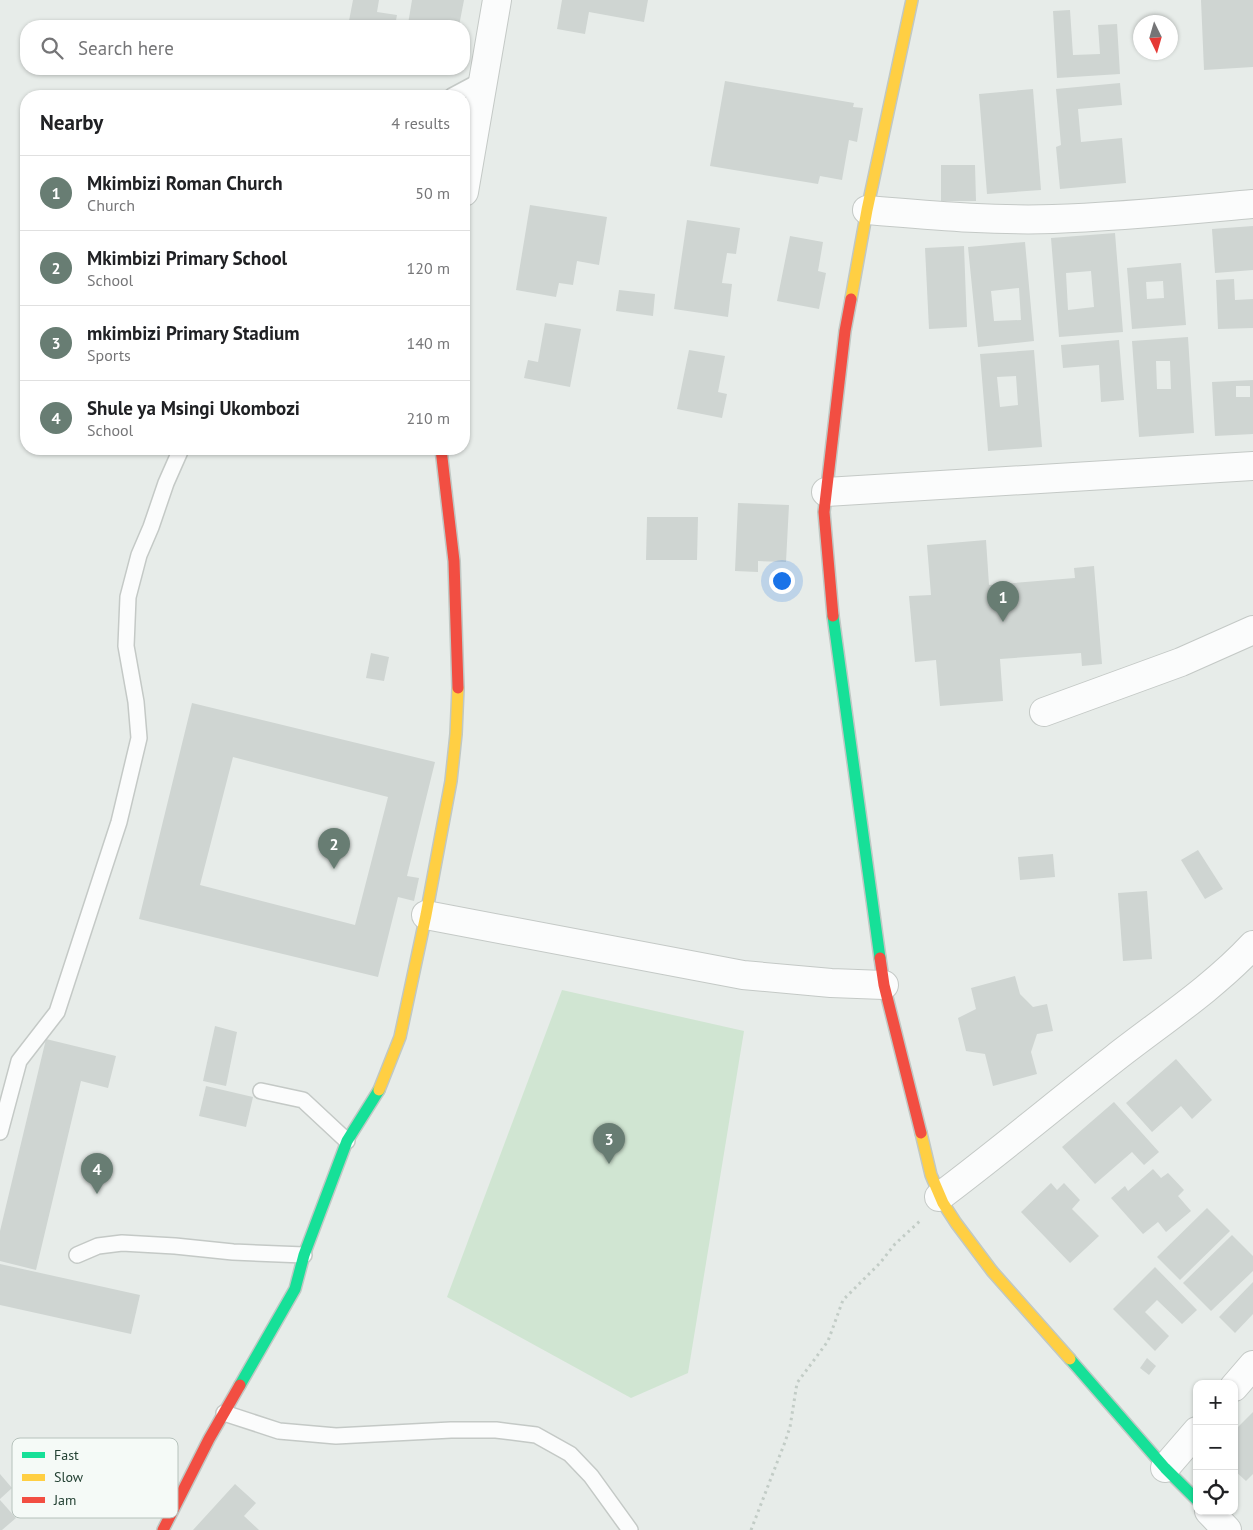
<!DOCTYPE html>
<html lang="en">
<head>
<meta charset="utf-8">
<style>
  :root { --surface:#fff; --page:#f2f2f2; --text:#202124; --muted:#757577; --line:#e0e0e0; --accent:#687d73 }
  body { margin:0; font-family:"PT Sans",sans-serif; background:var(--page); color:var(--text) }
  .controls { position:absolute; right:15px; bottom:15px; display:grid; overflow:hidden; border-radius:10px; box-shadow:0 1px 4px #0004 }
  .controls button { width:45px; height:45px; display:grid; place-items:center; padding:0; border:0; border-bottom:1px solid var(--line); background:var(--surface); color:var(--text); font:25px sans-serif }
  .compass { position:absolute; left:1133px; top:15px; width:45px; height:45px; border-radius:50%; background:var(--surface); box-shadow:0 1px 4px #0004; rotate:175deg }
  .you { position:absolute; left:781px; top:580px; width:18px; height:18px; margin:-12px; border:4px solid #fff; border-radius:50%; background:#1a73e8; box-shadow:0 0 0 8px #1a73e833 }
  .badge { display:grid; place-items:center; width:32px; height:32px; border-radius:50%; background:var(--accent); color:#fff; font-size:16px; font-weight:700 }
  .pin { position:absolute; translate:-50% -41px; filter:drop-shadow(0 1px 2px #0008) }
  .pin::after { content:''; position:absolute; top:26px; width:18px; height:15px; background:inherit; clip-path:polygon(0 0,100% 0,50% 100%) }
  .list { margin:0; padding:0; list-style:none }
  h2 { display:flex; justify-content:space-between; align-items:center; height:65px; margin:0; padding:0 20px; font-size:21px }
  h2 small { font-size:16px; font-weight:400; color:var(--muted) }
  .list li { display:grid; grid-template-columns:32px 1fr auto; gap:15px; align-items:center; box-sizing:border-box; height:75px; padding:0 20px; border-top:1px solid var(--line) }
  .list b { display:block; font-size:19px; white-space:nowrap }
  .list p { margin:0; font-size:16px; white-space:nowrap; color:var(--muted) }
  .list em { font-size:16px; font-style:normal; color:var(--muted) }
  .icon { flex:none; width:28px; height:28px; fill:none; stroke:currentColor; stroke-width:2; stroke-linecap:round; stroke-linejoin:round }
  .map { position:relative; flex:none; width:1253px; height:1530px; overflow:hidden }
  .search { position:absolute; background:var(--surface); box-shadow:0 1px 4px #0004; left:20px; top:20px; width:450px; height:55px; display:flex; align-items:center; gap:12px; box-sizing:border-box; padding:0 18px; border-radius:20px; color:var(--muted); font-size:19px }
  .panel { position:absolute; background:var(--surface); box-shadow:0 1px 4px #0004; left:20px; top:90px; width:450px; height:365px; border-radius:20px }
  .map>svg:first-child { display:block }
  .green { fill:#d0e5d2 }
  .building { fill:#cfd5d2; fill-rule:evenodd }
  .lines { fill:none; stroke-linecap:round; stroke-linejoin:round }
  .lane-casing { stroke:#c4c9c6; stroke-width:18 }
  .street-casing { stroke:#c4c9c6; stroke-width:30 }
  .fast-casing { stroke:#c0c8c4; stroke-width:14 }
  .slow-casing { stroke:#c0c8c4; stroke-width:14 }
  .jam-casing { stroke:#c0c8c4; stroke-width:14 }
  .path { stroke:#c2ccc6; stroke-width:3; stroke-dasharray:2.5 4; stroke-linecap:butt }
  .lane { stroke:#fbfcfc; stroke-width:15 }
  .street { stroke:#fbfcfc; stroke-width:28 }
  .fast { stroke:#16e098; stroke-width:11 }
  .slow { stroke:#ffcf43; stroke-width:11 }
  .jam { stroke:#f24e42; stroke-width:11 }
  .key { fill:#f5faf7; stroke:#b6c2bc; stroke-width:1 }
  .key-label { font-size:14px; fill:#234133 }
</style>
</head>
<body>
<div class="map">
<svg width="1253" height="1530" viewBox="0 0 1253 1530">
  <rect width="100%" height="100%" fill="#e7ece9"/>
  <path class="green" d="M 562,990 L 744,1031 L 688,1373 L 631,1398 L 447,1297 Z"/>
  <g class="building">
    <path d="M 353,0 L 379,0 L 377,12 L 397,15 L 395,26 L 348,26 Z"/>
    <path d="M 412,0 L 464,0 L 459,26 L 421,26 L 408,24 Z"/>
    <path d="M 562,0 L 648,0 L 644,22 L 589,12 L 585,34 L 557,29 Z"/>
    <path d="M 1201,0 L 1253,0 L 1253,67 L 1204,70 Z"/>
    <path d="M 1070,10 L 1073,55 L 1100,54 L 1098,25 L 1117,24 L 1120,74 L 1057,78 L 1053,11 Z"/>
    <path d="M 725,81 L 854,103 L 853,107 L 863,108 L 857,142 L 849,140 L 842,180 L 820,176 L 818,184 L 710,166 Z"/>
    <path d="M 1120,83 L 1122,105 L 1078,109 L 1081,142 L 1122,138 L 1126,183 L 1060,189 L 1056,147 L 1061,145 L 1056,89 Z"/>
    <path d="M 1033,89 L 1041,190 L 987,194 L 979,94 Z"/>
    <path d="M 941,165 L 975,165 L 976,201 L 941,201 Z"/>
    <path d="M 530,205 L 607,217 L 599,265 L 577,261 L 573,285 L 559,283 L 556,297 L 516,290 Z"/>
    <path d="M 687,220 L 740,228 L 736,254 L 727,253 L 722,283 L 732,284 L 728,317 L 674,309 Z"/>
    <path d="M 1253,226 L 1253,270 L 1215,273 L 1212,229 Z"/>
    <path d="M 1115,233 L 1123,332 L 1059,337 L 1051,238 ZM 1091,271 L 1094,307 L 1068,310 L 1066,273 Z"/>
    <path d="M 790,236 L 823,242 L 818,271 L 826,273 L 819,309 L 777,301 Z"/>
    <path d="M 1025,242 L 1034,341 L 978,347 L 968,247 ZM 1019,288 L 1021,320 L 994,321 L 991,291 Z"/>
    <path d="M 964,246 L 967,327 L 929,329 L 925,248 Z"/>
    <path d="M 1181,263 L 1186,325 L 1132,329 L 1127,268 ZM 1163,281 L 1164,298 L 1147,299 L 1146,282 Z"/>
    <path d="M 1234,279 L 1235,300 L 1253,299 L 1253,328 L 1218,329 L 1216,280 Z"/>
    <path d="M 619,290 L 655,294 L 653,316 L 616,311 Z"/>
    <path d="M 545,323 L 581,329 L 570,387 L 524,378 L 528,360 L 538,362 Z"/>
    <path d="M 1188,337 L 1194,433 L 1139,437 L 1132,341 ZM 1156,361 L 1170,361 L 1171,389 L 1157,389 Z"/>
    <path d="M 1119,340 L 1124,400 L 1101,402 L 1099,365 L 1063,368 L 1061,345 Z"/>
    <path d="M 689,350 L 725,356 L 718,392 L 727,394 L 722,418 L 677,409 Z"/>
    <path d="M 1034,350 L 1042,447 L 988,451 L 980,354 ZM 1016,376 L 1018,405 L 1000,407 L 997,377 Z"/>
    <path d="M 1253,380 L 1253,434 L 1215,436 L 1212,382 ZM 1236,386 L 1250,386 L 1250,397 L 1236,397 Z"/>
    <path d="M 738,503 L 789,505 L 786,562 L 758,561 L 758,572 L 735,571 Z"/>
    <path d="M 647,517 L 698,517 L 697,560 L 646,560 Z"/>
    <path d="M 986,540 L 989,585 L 1075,578 L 1074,568 L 1094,566 L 1102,664 L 1082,666 L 1081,653 L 1000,659 L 1003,701 L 940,706 L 936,660 L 915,662 L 909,596 L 931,595 L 927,545 Z"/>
    <path d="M 371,653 L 389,657 L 384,681 L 366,678 Z"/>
    <path d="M 192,703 L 435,762 L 407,876 L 419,878 L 414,901 L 398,897 L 378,977 L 139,919 ZM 233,757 L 388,797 L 355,925 L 200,885 Z"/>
    <path d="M 1198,850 L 1223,889 L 1205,899 L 1181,860 Z"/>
    <path d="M 1053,854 L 1055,877 L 1020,880 L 1018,857 Z"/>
    <path d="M 1147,891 L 1152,959 L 1123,961 L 1118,893 Z"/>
    <path d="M 1015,976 L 1020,994 L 1033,1007 L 1047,1004 L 1053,1031 L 1037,1034 L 1031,1052 L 1037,1074 L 993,1086 L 985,1054 L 966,1051 L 958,1018 L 976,1009 L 971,988 Z"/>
    <path d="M 215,1026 L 237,1032 L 226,1086 L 203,1081 Z"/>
    <path d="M 46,1039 L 116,1056 L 108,1088 L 81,1081 L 36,1270 L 0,1261 L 0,1231 Z"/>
    <path d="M 1176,1059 L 1212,1100 L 1192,1119 L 1181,1106 L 1152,1132 L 1126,1103 Z"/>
    <path d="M 206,1086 L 253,1097 L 246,1127 L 199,1116 Z"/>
    <path d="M 1114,1102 L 1159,1152 L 1144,1165 L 1132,1152 L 1095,1184 L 1062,1147 Z"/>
    <path d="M 1153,1169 L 1161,1178 L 1168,1173 L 1184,1190 L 1178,1196 L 1191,1211 L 1166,1232 L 1158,1222 L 1143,1234 L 1111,1198 L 1125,1186 L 1128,1191 Z"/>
    <path d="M 1051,1183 L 1057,1190 L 1064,1183 L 1080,1200 L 1072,1209 L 1099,1236 L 1070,1263 L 1021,1212 Z"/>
    <path d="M 1207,1208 L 1230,1231 L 1180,1280 L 1157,1257 Z"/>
    <path d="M 1232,1235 L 1253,1256 L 1253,1271 L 1211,1311 L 1183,1283 Z"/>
    <path d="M 0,1264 L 140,1295 L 131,1334 L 0,1305 Z"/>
    <path d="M 1155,1267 L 1197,1310 L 1182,1324 L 1157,1300 L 1145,1312 L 1169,1336 L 1155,1351 L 1113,1309 Z"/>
    <path d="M 1253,1282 L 1253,1314 L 1235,1333 L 1219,1317 Z"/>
    <path d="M 1147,1358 L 1156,1366 L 1149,1375 L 1140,1368 Z"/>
    <path d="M 1253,1412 L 1253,1474 L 1246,1481 L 1234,1470 L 1234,1431 Z"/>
    <path d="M 0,1474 L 12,1488 L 0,1499 Z"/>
    <path d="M 235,1484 L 256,1503 L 244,1516 L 259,1530 L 193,1530 Z"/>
    <path d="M 0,1500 L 16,1518 L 2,1530 L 0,1530 Z"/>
  </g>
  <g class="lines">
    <g class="lane-casing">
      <g id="lane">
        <path d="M 452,96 L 482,80"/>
        <path d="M 261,1091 L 303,1100 L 347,1141"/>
        <path d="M 0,1132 L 19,1061 L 57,1012 L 119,822 L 139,738 L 136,702 L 126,646 L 128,597 L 139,555 L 151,527 L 166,483 L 181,449"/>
        <path d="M 77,1255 L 98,1246 L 122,1243 L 175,1246 L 233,1252 L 304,1255"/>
        <path d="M 224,1413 L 279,1431 L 336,1436 L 451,1430 L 496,1430 L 536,1435 L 570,1454 L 591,1476 L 630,1530"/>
      </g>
    </g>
    <g class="street-casing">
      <g id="street">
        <path d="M 464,192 L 497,0"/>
        <path d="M 867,210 C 929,215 991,221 1053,219 C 1119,217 1187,210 1253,204"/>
        <path d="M 826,492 L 1253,466"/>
        <path d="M 1044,712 L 1181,662 L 1253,630"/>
        <path d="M 426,915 L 743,975 L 831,983 L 884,985"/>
        <path d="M 939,1197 C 999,1152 1056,1104 1115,1058 C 1161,1022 1213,988 1253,945"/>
        <path d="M 1234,1387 L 1253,1365"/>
        <path d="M 1165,1468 L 1197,1431"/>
        <path d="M 1209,1511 L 1227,1530"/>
      </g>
    </g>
    <g class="fast-casing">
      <g id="fast">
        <path d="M 833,616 L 880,958"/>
        <path d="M 1070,1359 L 1165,1468 L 1197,1500"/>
        <path d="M 240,1385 L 295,1289 L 304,1255 L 347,1141 L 379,1090"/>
      </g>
    </g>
    <g class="slow-casing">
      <g id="slow">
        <path d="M 851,299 L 867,210 L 912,0"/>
        <path d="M 379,1090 L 400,1037 L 426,915 L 451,781 L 456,734 L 458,688"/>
        <path d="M 921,1133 L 931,1175 L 943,1203 L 956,1223 L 992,1271 L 1070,1359"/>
      </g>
    </g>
    <g class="jam-casing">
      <g id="jam">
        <path d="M 441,449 L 454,561 L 458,688"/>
        <path d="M 833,616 L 824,512 L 845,331 L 851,299"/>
        <path d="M 880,958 L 884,985 L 921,1133"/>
        <path d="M 163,1530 L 209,1439 L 240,1385"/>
      </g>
    </g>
    <path class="path" d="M 751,1530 L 785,1442 L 790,1427 L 797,1383 L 828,1341 L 843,1300 L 880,1263 L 895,1244 L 920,1221"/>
    <use href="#lane" class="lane"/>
    <use href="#street" class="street"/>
    <use href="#fast" class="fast"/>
    <use href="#slow" class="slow"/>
    <use href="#jam" class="jam"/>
  </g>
  <rect x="12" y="1438" width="166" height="80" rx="8" class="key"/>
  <rect x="22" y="1452" width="23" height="6" fill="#16e098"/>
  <rect x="22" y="1474" width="23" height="7" fill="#ffcf43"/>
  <rect x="22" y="1497" width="23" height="6" fill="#f24e42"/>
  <g class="key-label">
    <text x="54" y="1460">Fast</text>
    <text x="54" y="1482">Slow</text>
    <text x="54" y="1505">Jam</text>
  </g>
</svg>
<div class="controls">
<button>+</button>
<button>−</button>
<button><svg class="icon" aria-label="locate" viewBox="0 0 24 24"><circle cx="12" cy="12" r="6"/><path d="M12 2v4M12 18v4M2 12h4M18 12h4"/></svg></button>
</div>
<svg class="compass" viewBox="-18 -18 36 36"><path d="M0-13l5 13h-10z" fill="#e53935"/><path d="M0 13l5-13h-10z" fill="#757577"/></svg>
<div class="you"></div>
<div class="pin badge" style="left:1003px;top:622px">1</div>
<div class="pin badge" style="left:334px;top:869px">2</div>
<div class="pin badge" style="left:609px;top:1164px">3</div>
<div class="pin badge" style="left:97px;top:1194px">4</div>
<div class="search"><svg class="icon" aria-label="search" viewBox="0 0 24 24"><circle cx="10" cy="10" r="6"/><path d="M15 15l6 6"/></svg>Search here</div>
<section class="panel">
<h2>Nearby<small>4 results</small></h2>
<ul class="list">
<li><span class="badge">1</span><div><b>Mkimbizi Roman Church</b><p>Church</p></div><em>50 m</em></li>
<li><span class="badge">2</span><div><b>Mkimbizi Primary School</b><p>School</p></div><em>120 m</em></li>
<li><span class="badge">3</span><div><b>mkimbizi Primary Stadium</b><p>Sports</p></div><em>140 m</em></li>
<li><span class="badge">4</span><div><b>Shule ya Msingi Ukombozi</b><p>School</p></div><em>210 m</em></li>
</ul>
</section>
</div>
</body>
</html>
